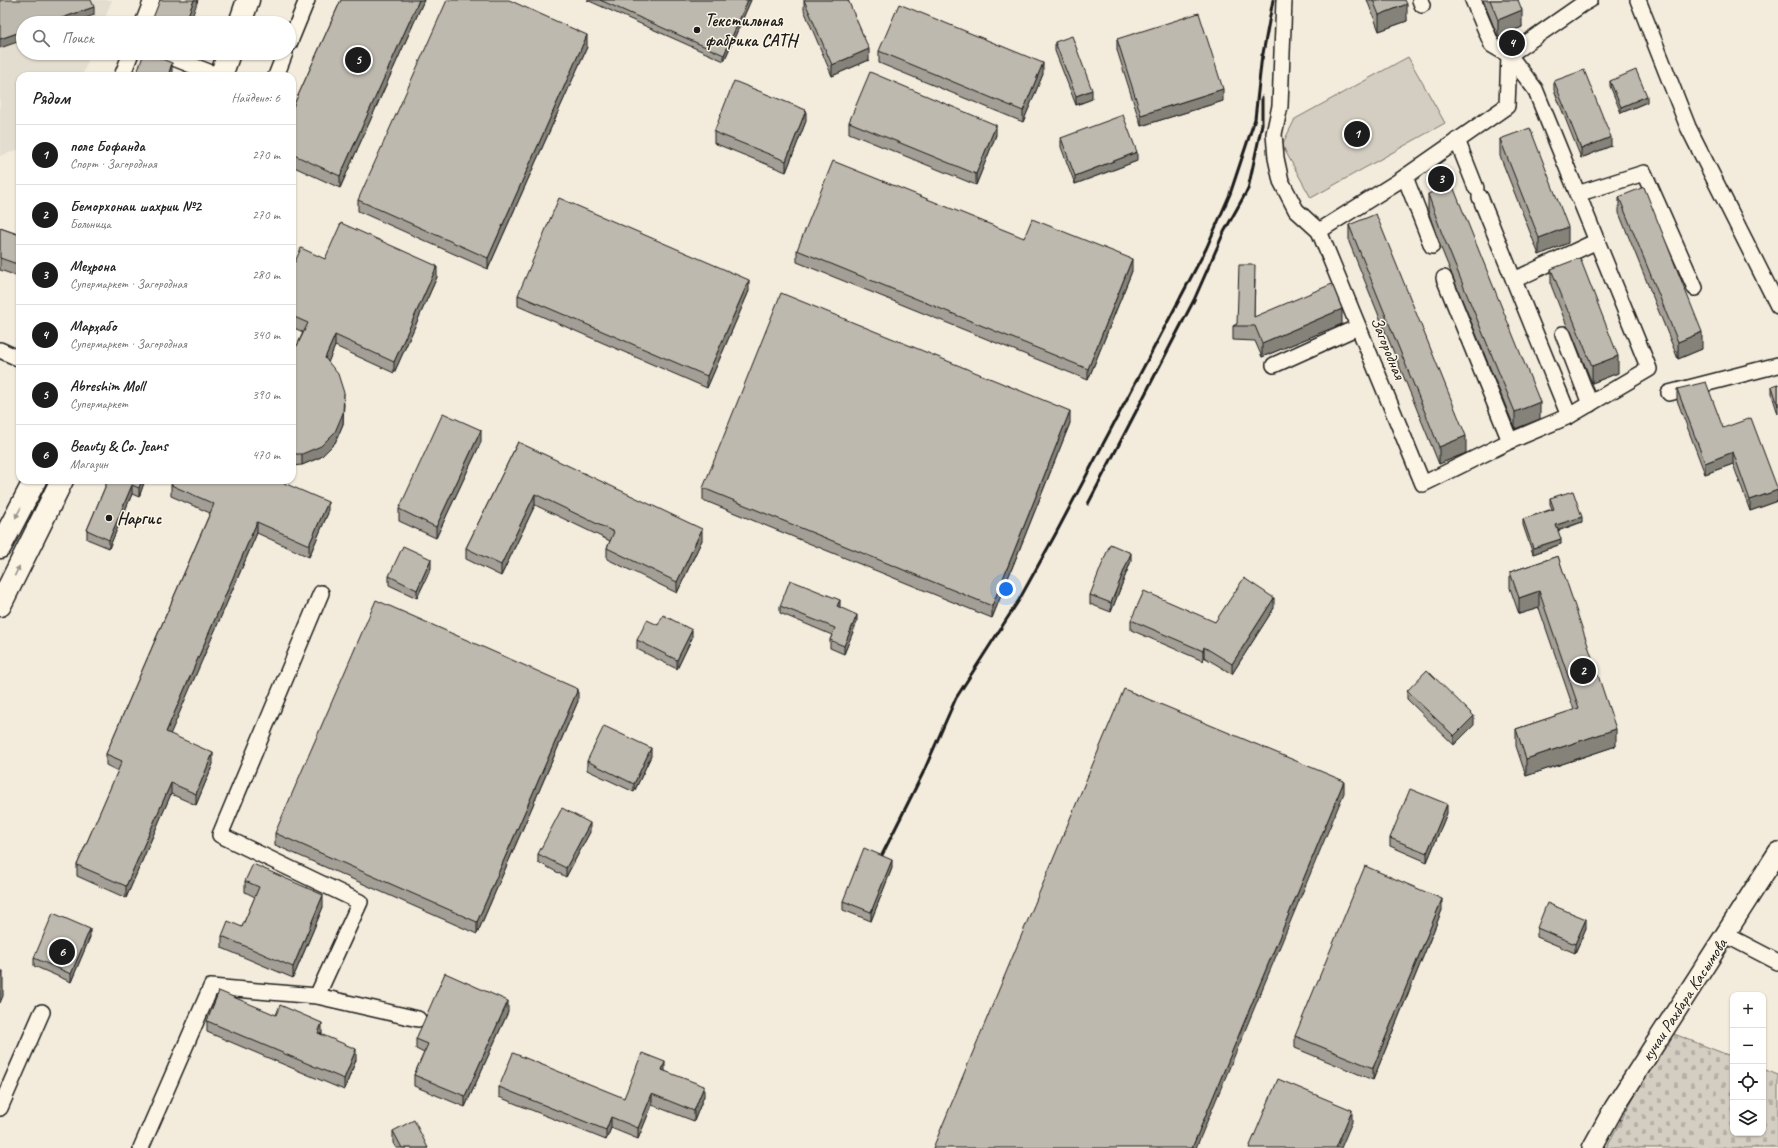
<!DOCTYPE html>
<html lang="ru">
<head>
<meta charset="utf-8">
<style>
  :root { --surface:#fff; --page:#f6f6f6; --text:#222; --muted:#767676; --line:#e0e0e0; --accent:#1c1c1c }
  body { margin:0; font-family:Caveat,sans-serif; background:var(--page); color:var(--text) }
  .controls { position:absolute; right:12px; bottom:12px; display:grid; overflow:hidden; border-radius:8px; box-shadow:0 1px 3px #0004 }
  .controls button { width:36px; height:36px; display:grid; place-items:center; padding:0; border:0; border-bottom:1px solid var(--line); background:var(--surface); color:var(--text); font:20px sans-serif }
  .you { position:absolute; left:1006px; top:589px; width:14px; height:14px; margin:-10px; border:3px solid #fff; border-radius:50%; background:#1a73e8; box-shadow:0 0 0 6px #1a73e833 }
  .badge { display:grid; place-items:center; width:26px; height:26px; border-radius:50%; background:var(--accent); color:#fff; font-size:13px; font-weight:700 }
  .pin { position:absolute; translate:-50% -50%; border:2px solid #fff; box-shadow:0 1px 4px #0006 }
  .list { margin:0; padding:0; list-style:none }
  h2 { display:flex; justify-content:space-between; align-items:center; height:52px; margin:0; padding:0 16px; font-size:17px }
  h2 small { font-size:13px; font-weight:400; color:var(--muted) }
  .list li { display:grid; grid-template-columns:26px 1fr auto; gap:12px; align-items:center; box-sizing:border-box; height:60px; padding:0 16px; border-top:1px solid var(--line) }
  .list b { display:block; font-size:15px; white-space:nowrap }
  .list p { margin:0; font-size:13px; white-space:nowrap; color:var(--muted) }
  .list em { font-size:13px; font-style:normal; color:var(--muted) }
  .icon { flex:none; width:22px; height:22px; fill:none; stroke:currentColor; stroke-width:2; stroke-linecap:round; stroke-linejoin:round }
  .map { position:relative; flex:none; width:1778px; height:1148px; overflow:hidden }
  .search { position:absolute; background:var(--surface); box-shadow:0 1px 3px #0004; left:16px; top:16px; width:280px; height:44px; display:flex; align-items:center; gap:10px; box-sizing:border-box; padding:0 14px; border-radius:22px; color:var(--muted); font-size:15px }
  .panel { position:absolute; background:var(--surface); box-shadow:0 1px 3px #0004; left:16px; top:72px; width:280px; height:412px; border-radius:12px }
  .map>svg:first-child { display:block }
  .built { fill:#e3ddcf }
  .grass { fill:#d3cec1; stroke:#78756e }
  .cemetery { fill:url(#cemetery-stones); stroke:#78756e }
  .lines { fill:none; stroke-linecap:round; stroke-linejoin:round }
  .minor-casing { stroke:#1c1c1c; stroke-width:18 }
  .major-casing { stroke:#1c1c1c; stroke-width:22 }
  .highway-casing { stroke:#1c1c1c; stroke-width:25 }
  .minor { stroke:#fcf5e5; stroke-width:15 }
  .major { stroke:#fcf5e5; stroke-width:19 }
  .highway { stroke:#fcf5e5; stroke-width:22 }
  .rail { stroke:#1c1c1c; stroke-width:3 }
  .wall { fill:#a39f96; stroke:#1c1c1c }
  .shaded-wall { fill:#85827a; stroke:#1c1c1c }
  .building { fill:#beb9ae; stroke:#1c1c1c }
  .oneway { fill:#97938b }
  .poi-dot { fill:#1c1c1c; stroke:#fcf5e5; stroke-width:1.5 }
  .labels { text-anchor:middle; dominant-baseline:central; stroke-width:3; stroke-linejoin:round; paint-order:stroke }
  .poi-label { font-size:17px; font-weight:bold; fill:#1c1c1c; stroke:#fcf5e5; text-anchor:start }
  .street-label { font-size:17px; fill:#1c1c1c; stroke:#fcf5e5 }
</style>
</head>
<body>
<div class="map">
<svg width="1778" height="1148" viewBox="0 0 1778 1148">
  <defs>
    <pattern id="cemetery-stones" width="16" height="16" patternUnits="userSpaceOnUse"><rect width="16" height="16" fill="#d3cec1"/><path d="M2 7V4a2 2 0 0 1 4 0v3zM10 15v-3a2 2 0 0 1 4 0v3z" fill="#b5b0a5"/></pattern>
  </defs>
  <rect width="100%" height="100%" fill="#f3ecdd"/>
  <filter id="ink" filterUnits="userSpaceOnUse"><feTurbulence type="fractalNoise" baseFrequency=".025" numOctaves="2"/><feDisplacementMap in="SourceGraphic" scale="8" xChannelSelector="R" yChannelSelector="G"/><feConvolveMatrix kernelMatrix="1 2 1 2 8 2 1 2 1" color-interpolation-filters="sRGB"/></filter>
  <g filter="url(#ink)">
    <path class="built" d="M 0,0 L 112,0 L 103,23 L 23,23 L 23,53 L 91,53 L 82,76 L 20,76 L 20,149 L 0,156 Z"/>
    <path class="grass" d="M 1408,57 L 1445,123 L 1311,198 L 1282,145 L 1295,119 Z"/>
    <path class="cemetery" d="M 1669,1032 L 1733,1057 L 1733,1133 L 1763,1133 L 1763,1069 L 1778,1075 L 1778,1148 L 1606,1148 Z"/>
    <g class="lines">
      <g class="minor-casing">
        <g id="minor">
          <path d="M 1284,0 L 1280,106 L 1274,134 L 1276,158 L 1281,181 L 1296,210 L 1319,231 L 1423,484 L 1510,441 L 1569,416 L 1649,369 L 1535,89 L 1509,55 L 1492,45 L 1473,0"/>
          <path d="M 1420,0 L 1422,5"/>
          <path d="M 1638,0 L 1688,127 L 1778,306"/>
          <path d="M 143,23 L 152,0"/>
          <path d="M 289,44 L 307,0"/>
          <path d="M 161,53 L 219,76"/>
          <path d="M 122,76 L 131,53"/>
          <path d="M 276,76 L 285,53"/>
          <path d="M 1457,140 L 1476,188"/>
          <path d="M 1405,177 L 1432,246"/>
          <path d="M 1577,194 L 1644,173 L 1695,288"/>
          <path d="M 1480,197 L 1569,416"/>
          <path d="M 1319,231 L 1405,177 L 1507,106 L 1509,55 L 1581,5 L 1590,0"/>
          <path d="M 1444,278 L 1510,441"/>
          <path d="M 1514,280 L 1597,241"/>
          <path d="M 1563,334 L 1590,404"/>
          <path d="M 0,350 L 20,359"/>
          <path d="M 1274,365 L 1358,327"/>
          <path d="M 1669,393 L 1778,365"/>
          <path d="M 1726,935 L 1778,962"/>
          <path d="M 317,996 L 418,1019"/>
          <path d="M 0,1108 L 42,1012"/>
          <path d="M 141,1148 L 211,987 L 317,996 L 360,902 L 220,835 L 321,593"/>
        </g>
      </g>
      <g class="major-casing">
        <path id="major" d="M 1592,1148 L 1614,1108 L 1778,852"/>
      </g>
      <g class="highway-casing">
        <g id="highway">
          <path d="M 240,23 L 248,0"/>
          <path d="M 221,76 L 229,53"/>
          <path d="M 0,547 L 35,480"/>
          <path d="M 0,605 L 62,480"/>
        </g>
      </g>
      <use href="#minor" class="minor"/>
      <use href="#major" class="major"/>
      <use href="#highway" class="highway"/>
      <g class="rail">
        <path d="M 1262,59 L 1273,0"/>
        <path d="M 1088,504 L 1194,300 L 1224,232 L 1248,189 L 1262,124 L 1262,97"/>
        <path d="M 882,855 L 923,773 L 956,698 L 1019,600 L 1055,535 L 1206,249 L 1230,194 L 1255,119 L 1262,55"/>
      </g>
    </g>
    <g class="wall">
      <path d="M 341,0 L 424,0 L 340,188 L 292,166 L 292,109 Z"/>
      <path d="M 587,0 L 751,0 L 724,61 Z"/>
      <path d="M 804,0 L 848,0 L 869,60 L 832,76 L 804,10 Z"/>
      <path d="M 1367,0 L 1405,0 L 1407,21 L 1379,31 Z"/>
      <path d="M 1483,0 L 1518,0 L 1522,27 L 1498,37 Z"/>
      <path d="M 1117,39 L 1223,101 L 1141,126 L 1117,50 Z"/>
      <path d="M 1055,42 L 1092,99 L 1076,105 L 1055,51 Z"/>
      <path d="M 587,47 L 488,269 L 358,211 L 358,200 Z"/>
      <path d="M 879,51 L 1043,74 L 1023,122 L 879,63 Z"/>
      <path d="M 1554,81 L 1611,146 L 1581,158 L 1554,90 Z"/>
      <path d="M 1610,81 L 1647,102 L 1621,113 L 1610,86 Z"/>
      <path d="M 806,121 L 786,172 L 714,143 L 714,132 Z"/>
      <path d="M 849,122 L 996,135 L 976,185 L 849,133 Z"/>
      <path d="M 1061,138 L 1137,161 L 1075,184 L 1061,147 Z"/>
      <path d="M 1500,139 L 1568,243 L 1539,255 L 1500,156 Z"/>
      <path d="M 1428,194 L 1540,419 L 1515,429 L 1441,248 L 1428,211 Z"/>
      <path d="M 1619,197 L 1702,349 L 1678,359 L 1619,213 Z"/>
      <path d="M 1349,225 L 1466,453 L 1439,464 L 1349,242 Z"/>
      <path d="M 0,228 L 20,235 L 20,277 L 0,270 Z"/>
      <path d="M 1024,238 L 1132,271 L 1088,380 L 797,262 L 797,250 Z"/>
      <path d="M 325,259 L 437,277 L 394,373 L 335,346 L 328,362 L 344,404 L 343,424 L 335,443 L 321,457 L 302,465 L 292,466 L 292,346 L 297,346 L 303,332 L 292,327 L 292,261 L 295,262 Z"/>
      <path d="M 1551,269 L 1618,373 L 1592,383 L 1571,331 L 1567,326 L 1551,285 Z"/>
      <path d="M 1255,280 L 1254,317 L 1342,324 L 1262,357 L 1255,341 L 1233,340 L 1233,326 L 1237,324 Z"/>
      <path d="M 749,291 L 707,388 L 518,306 L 518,295 Z"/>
      <path d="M 1778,384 L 1778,414 L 1772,395 L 1772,386 Z"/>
      <path d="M 1677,389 L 1723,428 L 1778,501 L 1750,511 L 1733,464 L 1705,474 L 1677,400 Z"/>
      <path d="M 1070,423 L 992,618 L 703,500 L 703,488 Z"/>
      <path d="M 481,442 L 436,538 L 399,521 L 399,509 Z"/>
      <path d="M 518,442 L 702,540 L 677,593 L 607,559 L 607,548 L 610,541 L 535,505 L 501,576 L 466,559 L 466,548 Z"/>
      <path d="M 108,480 L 145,480 L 139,497 L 132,494 L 109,548 L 87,539 L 87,530 Z"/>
      <path d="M 171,485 L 328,513 L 309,557 L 257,533 L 170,734 L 213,764 L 196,805 L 171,794 L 126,898 L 77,876 L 77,865 L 118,771 L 106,765 L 106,754 L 210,513 L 171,496 Z"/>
      <path d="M 1550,498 L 1582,522 L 1558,531 L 1561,544 L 1533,554 L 1523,525 L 1523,519 L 1552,509 L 1550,504 Z"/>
      <path d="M 1558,556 L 1616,746 L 1526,776 L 1516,746 L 1516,729 L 1574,710 L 1539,608 L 1519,614 L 1510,588 L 1510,572 Z"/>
      <path d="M 1131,561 L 1111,612 L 1090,604 L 1090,595 Z"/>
      <path d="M 431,568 L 417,598 L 389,585 L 389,576 Z"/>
      <path d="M 780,606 L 840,607 L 857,622 L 844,654 L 830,648 L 830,640 L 832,635 L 780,613 Z"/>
      <path d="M 1274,608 L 1232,674 L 1204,657 L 1203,661 L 1131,630 L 1131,620 L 1215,622 Z"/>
      <path d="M 658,625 L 692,638 L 677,669 L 637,649 L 637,640 Z"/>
      <path d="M 1407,691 L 1474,725 L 1454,745 L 1407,699 Z"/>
      <path d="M 578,701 L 477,934 L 275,845 L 275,833 Z"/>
      <path d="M 651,756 L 634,792 L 587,770 L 587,761 Z"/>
      <path d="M 1447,813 L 1427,862 L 1390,846 L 1390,838 Z"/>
      <path d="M 590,832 L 566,877 L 538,862 L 538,854 Z"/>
      <path d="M 892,868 L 871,921 L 843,910 L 843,901 Z"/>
      <path d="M 245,881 L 323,907 L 293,978 L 222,948 L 222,936 L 242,927 L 255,897 L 245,892 Z"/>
      <path d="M 1442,910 L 1373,1080 L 1295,1048 L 1295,1036 Z"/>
      <path d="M 1537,928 L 1586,928 L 1575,953 L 1537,937 Z"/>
      <path d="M 90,937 L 71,982 L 34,966 L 34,958 Z"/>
      <path d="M 508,1012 L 465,1107 L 414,1086 L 414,1075 L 424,1053 L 416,1049 L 416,1039 Z"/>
      <path d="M 207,1021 L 322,1034 L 356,1060 L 344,1090 L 207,1032 Z"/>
      <path d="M 665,1071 L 704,1096 L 694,1121 L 652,1105 L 638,1139 L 611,1128 L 606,1140 L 499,1097 L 499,1087 L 624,1098 Z"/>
      <path d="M 393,1131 L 428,1148 L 396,1148 L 393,1143 Z"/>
    </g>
    <g class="shaded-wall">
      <path d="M 194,0 L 198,0 L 190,23 L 185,23 Z"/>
      <path d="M 419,0 L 424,0 L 340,188 L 340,176 Z"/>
      <path d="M 748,0 L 751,0 L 724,61 L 724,55 Z"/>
      <path d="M 1407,4 L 1407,21 L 1379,31 L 1379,15 Z"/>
      <path d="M 94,7 L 94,15 L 72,23 L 47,23 Z"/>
      <path d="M 1522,10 L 1522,27 L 1498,37 L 1498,20 Z"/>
      <path d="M 23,31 L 23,40 L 0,48 L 0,39 Z"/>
      <path d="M 587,35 L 587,47 L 488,269 L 488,258 Z"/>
      <path d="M 869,49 L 869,60 L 832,76 L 832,65 Z"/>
      <path d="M 172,63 L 172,76 L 168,76 Z"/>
      <path d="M 1043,63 L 1043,74 L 1023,122 L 1023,111 Z"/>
      <path d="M 1223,89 L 1223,101 L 1141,126 L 1141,115 Z"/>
      <path d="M 1092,90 L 1092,99 L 1076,105 L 1076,96 Z"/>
      <path d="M 1647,96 L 1647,102 L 1621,113 L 1621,107 Z"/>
      <path d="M 806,110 L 806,121 L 786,172 L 786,161 Z"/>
      <path d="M 996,125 L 996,135 L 976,185 L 976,174 Z"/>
      <path d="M 1611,137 L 1611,146 L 1581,158 L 1581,149 Z"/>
      <path d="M 1137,152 L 1137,161 L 1075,184 L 1075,176 Z"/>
      <path d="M 1568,227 L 1568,243 L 1539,255 L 1539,238 Z"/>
      <path d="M 1132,259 L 1132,271 L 1088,380 L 1088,369 Z"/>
      <path d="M 437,266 L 437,277 L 394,373 L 394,362 Z"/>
      <path d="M 749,280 L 749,291 L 707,388 L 707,376 Z"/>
      <path d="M 1342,309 L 1342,324 L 1262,357 L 1262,343 Z"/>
      <path d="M 1702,332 L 1702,349 L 1678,359 L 1678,342 Z"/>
      <path d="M 335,335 L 335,346 L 325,370 L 325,358 Z"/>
      <path d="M 1618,356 L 1618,373 L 1592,383 L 1592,366 Z"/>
      <path d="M 344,393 L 343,424 L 335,443 L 321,457 L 302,465 L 302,454 Z"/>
      <path d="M 1540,402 L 1540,419 L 1515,429 L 1515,412 Z"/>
      <path d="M 1070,411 L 1070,423 L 992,618 L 992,606 Z"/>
      <path d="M 481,430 L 481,442 L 436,538 L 436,527 Z"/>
      <path d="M 1466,436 L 1466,453 L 1439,464 L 1439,447 Z"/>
      <path d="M 1733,452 L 1733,464 L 1705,474 L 1705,463 Z"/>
      <path d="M 142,480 L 145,480 L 139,497 L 139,488 Z"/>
      <path d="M 132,485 L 132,494 L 109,548 L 109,540 Z"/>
      <path d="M 1778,490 L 1778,501 L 1750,511 L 1750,500 Z"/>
      <path d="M 535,494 L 535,505 L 501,576 L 501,565 Z"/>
      <path d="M 328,502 L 328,513 L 309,557 L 309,545 Z"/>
      <path d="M 1582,517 L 1582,522 L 1556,531 L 1556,525 Z"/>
      <path d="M 257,522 L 257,533 L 166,744 L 166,732 Z"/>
      <path d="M 702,529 L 702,540 L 677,593 L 677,582 Z"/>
      <path d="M 1561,539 L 1561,544 L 1533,554 L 1533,548 Z"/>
      <path d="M 1131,553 L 1131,561 L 1111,612 L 1111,603 Z"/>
      <path d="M 431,559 L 431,568 L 417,598 L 417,590 Z"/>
      <path d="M 1539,591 L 1539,608 L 1519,614 L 1519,598 Z"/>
      <path d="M 1274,598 L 1274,608 L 1232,674 L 1232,664 Z"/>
      <path d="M 840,600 L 840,608 L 837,606 Z"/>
      <path d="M 857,615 L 857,622 L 844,654 L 844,646 Z"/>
      <path d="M 692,630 L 692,638 L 677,669 L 677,660 Z"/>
      <path d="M 1204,647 L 1204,657 L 1203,661 L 1203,651 Z"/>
      <path d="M 578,689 L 578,701 L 477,934 L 477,922 Z"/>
      <path d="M 1474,716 L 1474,725 L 1454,745 L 1454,736 Z"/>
      <path d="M 1616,729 L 1616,746 L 1526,776 L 1526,759 Z"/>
      <path d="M 651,748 L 651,756 L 634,792 L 634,784 Z"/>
      <path d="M 213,753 L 213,764 L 196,805 L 196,794 Z"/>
      <path d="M 1344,781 L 1344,793 L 1196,1148 L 1192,1148 Z"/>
      <path d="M 171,783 L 171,794 L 126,898 L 126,886 Z"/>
      <path d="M 1447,804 L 1447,813 L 1427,862 L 1427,853 Z"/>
      <path d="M 590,823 L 590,832 L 566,877 L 566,868 Z"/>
      <path d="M 892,860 L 892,868 L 871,921 L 871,912 Z"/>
      <path d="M 323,895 L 323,907 L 293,978 L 293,967 Z"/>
      <path d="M 1442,899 L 1442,910 L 1373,1080 L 1373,1068 Z"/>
      <path d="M 1586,919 L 1586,928 L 1575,953 L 1575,944 Z"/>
      <path d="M 90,929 L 90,937 L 71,982 L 71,974 Z"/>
      <path d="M 3,971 L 3,996 L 0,1003 L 0,977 Z"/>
      <path d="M 508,1001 L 508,1012 L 465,1107 L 465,1096 Z"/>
      <path d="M 322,1023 L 322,1034 L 318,1033 Z"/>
      <path d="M 356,1049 L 356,1060 L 344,1090 L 344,1079 Z"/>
      <path d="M 665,1062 L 665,1073 L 662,1070 Z"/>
      <path d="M 704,1086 L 704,1096 L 694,1121 L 694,1111 Z"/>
      <path d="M 652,1094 L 652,1105 L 638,1139 L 638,1128 Z"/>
      <path d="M 1352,1110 L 1352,1122 L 1341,1148 L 1336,1148 Z"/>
      <path d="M 611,1117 L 611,1128 L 606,1140 L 606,1130 Z"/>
    </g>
    <g class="building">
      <path d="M 0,0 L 91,0 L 94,7 L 47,23 L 23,23 L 23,31 L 0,39 Z"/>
      <path d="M 160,0 L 194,0 L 185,23 L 151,23 Z"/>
      <path d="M 341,0 L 419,0 L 340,176 L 292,154 L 292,109 Z"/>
      <path d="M 447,0 L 509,0 L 587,35 L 488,258 L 358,200 Z"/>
      <path d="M 600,0 L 748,0 L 724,55 Z"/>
      <path d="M 804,0 L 848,0 L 869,49 L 832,65 Z"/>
      <path d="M 1373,0 L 1405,0 L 1407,4 L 1379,15 Z"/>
      <path d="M 1490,0 L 1518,0 L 1522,10 L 1498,20 Z"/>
      <path d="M 899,4 L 1043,63 L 1023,111 L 879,51 Z"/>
      <path d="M 1199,13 L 1223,89 L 1141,115 L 1117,39 Z"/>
      <path d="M 1072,36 L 1092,90 L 1076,96 L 1055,42 Z"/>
      <path d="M 144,53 L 147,53 L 172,63 L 168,76 L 136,76 Z"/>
      <path d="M 1584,70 L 1611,137 L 1581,149 L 1554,81 Z"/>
      <path d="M 1636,70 L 1647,96 L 1621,107 L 1610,81 Z"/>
      <path d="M 870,72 L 996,125 L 976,174 L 849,122 Z"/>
      <path d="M 734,81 L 806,110 L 786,161 L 714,132 Z"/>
      <path d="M 1123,115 L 1137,152 L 1075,176 L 1061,138 Z"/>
      <path d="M 1530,128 L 1568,227 L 1539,238 L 1500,139 Z"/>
      <path d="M 833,161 L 1024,238 L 1032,219 L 1132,259 L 1088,369 L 797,250 Z"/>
      <path d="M 1452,184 L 1540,402 L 1515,412 L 1441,231 L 1428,194 Z"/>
      <path d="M 1644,187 L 1702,332 L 1678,342 L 1619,197 Z"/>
      <path d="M 559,198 L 749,280 L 707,376 L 518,295 Z"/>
      <path d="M 1376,214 L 1466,436 L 1439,447 L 1349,225 Z"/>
      <path d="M 341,223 L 437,266 L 394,362 L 335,335 L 325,358 L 338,374 L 344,393 L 343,413 L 335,432 L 321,446 L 302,454 L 292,454 L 292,346 L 297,346 L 308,323 L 292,316 L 292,261 L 295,262 L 301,248 L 325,259 Z"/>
      <path d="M 0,228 L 20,235 L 20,265 L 0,258 Z"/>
      <path d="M 1580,258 L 1618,356 L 1592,366 L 1571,314 L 1567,309 L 1551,269 Z"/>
      <path d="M 1239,265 L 1255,265 L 1254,317 L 1332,284 L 1342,309 L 1262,343 L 1255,326 L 1233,326 L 1237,324 Z"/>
      <path d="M 781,293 L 1070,411 L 992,606 L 703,488 Z"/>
      <path d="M 1706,382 L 1723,428 L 1751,418 L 1778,490 L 1750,500 L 1733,452 L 1705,463 L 1677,389 Z"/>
      <path d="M 1778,384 L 1778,406 L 1772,386 Z"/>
      <path d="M 443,413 L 481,430 L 436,527 L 399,509 Z"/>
      <path d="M 518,442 L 702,529 L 677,582 L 607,548 L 614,532 L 535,494 L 501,565 L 466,548 Z"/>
      <path d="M 108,480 L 142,480 L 139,488 L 132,485 L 109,540 L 87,530 Z"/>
      <path d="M 173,480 L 277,480 L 328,502 L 309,545 L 257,522 L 166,732 L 213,753 L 196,794 L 171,783 L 126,886 L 77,865 L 122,761 L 106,754 L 214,504 L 171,485 Z"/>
      <path d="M 1573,491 L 1582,517 L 1556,525 L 1561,539 L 1533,548 L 1523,519 L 1554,509 L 1550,498 Z"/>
      <path d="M 1110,544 L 1131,553 L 1111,603 L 1090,595 Z"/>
      <path d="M 403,546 L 431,559 L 417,590 L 389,576 Z"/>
      <path d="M 1558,556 L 1616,729 L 1526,759 L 1516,729 L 1579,708 L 1539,591 L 1519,598 L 1510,572 Z"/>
      <path d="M 1244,578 L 1274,598 L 1232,664 L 1204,647 L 1203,651 L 1131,620 L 1144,591 L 1215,622 Z"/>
      <path d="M 790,580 L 840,600 L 837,606 L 857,615 L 844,646 L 830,640 L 835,628 L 780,606 Z"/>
      <path d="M 376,600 L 578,689 L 477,922 L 275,833 Z"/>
      <path d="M 663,615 L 692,630 L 677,660 L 637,640 L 647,620 L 658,625 Z"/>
      <path d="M 1427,670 L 1474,716 L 1454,736 L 1407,691 Z"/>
      <path d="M 1124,689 L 1344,781 L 1192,1148 L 933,1148 Z"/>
      <path d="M 604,726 L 651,748 L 634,784 L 587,761 Z"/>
      <path d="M 1410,789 L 1447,804 L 1427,853 L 1390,838 Z"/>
      <path d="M 562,808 L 590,823 L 566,868 L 538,854 Z"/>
      <path d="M 864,848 L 892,860 L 871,912 L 843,901 Z"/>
      <path d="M 253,864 L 323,895 L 293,967 L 222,936 L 228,921 L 242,927 L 259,887 L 245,881 Z"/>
      <path d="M 1365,866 L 1442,899 L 1373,1068 L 1295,1036 Z"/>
      <path d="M 1547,903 L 1586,919 L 1575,944 L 1537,928 Z"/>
      <path d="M 53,913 L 90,929 L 71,974 L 34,958 Z"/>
      <path d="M 0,970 L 3,971 L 0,977 Z"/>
      <path d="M 445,973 L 508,1001 L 465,1096 L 414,1075 L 428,1044 L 416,1039 Z"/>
      <path d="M 219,991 L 276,1015 L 280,1005 L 322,1023 L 318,1033 L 356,1049 L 344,1079 L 207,1021 Z"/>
      <path d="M 513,1053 L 624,1098 L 642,1053 L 665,1062 L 662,1070 L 704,1086 L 694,1111 L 652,1094 L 638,1128 L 611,1117 L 606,1130 L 499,1087 Z"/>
      <path d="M 1278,1079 L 1352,1110 L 1336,1148 L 1249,1148 Z"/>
      <path d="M 414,1120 L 428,1148 L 402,1148 L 393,1131 Z"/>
    </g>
    <defs><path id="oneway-solid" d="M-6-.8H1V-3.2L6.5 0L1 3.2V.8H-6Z"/></defs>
    <g class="oneway">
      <use href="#oneway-solid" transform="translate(18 513) rotate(118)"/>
      <use href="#oneway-solid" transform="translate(17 571) rotate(-64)"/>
    </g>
  </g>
  <g class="poi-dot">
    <circle cx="697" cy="30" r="4"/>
    <circle cx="109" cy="518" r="4"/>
  </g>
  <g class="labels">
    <g class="poi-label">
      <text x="705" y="20">Текстильная<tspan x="705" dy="20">фабрика САТН</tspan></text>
      <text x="117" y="518">Наргис</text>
    </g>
    <g class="street-label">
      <text transform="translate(1388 348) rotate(68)">Загородная</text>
      <text transform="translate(1684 1000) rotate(-57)">кучаи Рахбара Касымова</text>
    </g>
  </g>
</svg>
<div class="controls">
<button>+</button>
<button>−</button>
<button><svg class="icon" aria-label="locate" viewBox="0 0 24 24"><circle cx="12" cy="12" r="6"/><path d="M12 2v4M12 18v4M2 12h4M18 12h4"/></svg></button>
<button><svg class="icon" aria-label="layers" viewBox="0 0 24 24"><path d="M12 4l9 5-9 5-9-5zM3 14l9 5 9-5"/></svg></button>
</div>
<div class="you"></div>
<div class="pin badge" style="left:1357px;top:134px">1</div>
<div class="pin badge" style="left:1583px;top:671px">2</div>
<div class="pin badge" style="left:1441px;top:179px">3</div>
<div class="pin badge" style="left:1512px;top:43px">4</div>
<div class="pin badge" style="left:358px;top:60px">5</div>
<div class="pin badge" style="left:62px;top:952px">6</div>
<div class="search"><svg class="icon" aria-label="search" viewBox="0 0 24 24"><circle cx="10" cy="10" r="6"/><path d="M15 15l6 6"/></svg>Поиск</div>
<section class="panel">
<h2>Рядом<small>Найдено: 6</small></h2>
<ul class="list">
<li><span class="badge">1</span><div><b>поле Бофанда</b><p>Спорт · Загородная</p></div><em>270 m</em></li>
<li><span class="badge">2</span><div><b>Беморхонаи шахрии №2</b><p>Больница</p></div><em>270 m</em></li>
<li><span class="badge">3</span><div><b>Меҳрона</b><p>Супермаркет · Загородная</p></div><em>280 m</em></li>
<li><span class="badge">4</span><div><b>Марҳабо</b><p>Супермаркет · Загородная</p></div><em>340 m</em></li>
<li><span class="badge">5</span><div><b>Abreshim Moll</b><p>Супермаркет</p></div><em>390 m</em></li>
<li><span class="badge">6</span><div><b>Beauty &amp; Co. Jeans</b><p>Магазин</p></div><em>470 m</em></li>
</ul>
</section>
</div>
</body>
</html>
